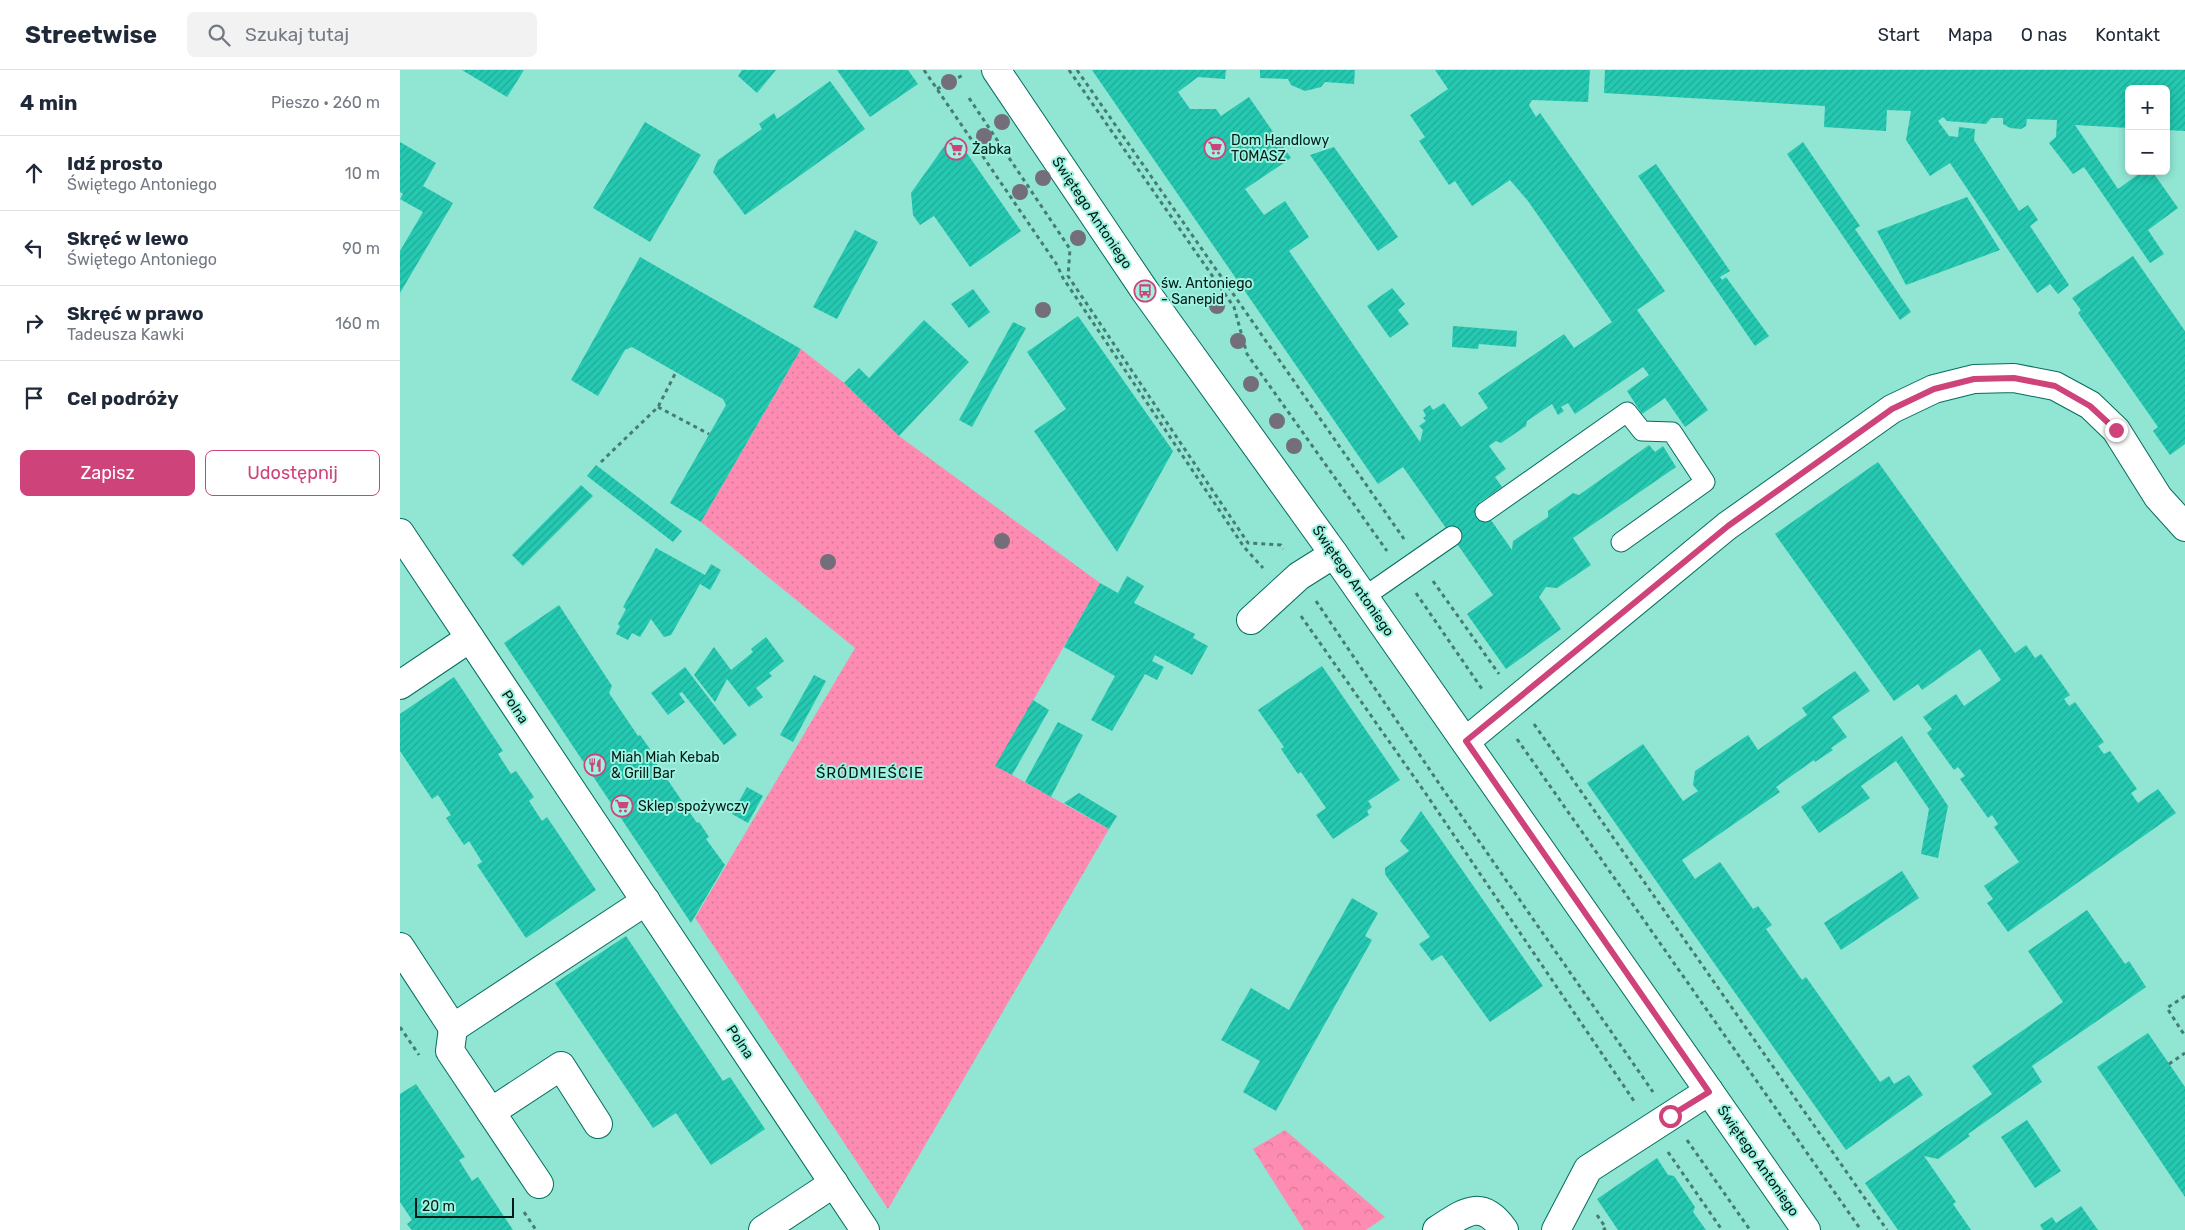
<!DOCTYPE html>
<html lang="pl">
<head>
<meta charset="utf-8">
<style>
  :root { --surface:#fff; --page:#f2f2f3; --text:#1f2937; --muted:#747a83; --line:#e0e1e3; --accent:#ce437a }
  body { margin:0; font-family:Rubik,sans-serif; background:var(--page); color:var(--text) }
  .controls { position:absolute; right:15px; top:15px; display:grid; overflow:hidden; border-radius:8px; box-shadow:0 2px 8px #0003 }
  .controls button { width:45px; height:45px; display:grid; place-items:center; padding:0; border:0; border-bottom:1px solid var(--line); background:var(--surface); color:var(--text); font:25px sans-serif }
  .scale { position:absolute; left:15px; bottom:12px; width:99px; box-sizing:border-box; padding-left:5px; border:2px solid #011b17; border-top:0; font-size:14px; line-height:18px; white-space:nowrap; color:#011b17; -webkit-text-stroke:4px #9df2e0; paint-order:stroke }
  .stop { position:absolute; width:15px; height:15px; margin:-11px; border:4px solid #ce437a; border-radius:50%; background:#fff }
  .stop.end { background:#ce437a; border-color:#fff; box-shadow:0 1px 5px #0008 }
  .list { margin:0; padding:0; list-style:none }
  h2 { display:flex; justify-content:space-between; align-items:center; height:65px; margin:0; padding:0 20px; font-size:21px }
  h2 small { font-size:16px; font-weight:400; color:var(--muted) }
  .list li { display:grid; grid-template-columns:32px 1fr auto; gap:15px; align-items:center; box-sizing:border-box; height:75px; padding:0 20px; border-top:1px solid var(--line) }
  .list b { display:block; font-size:19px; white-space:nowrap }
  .list p { margin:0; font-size:16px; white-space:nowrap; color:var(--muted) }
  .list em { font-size:16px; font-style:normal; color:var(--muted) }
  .actions { display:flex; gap:10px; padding:15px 20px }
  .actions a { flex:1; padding:11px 0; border:1px solid var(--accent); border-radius:8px; text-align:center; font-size:18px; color:var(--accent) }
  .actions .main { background:var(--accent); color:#fff }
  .icon { flex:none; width:28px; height:28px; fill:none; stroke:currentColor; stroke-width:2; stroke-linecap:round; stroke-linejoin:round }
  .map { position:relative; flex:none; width:1785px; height:1160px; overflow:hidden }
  header { display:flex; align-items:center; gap:30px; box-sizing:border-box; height:70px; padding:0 25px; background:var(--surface); border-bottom:1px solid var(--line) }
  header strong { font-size:24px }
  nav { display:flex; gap:28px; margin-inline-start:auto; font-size:18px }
  .search { width:350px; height:45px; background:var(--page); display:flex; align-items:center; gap:12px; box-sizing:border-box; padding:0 18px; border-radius:8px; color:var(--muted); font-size:19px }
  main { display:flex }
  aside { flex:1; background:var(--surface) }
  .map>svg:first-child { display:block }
  .grass { fill:url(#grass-dots) }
  .park { fill:url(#park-crowns) }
  .building { fill:url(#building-hatch) }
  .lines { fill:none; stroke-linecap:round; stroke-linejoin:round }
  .lane-casing { stroke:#056d5f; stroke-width:21 }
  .street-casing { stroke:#056d5f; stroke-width:30 }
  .secondary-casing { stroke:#056d5f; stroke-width:30 }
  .path { stroke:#467d72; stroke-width:3; stroke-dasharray:4 4; stroke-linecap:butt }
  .lane { stroke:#fff; stroke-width:19 }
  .street { stroke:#fff; stroke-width:28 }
  .secondary { stroke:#fff; stroke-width:28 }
  .tree { fill:#736e79 }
  .route { stroke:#ce437a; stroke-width:6 }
  .labels { text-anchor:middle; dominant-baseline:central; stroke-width:4; stroke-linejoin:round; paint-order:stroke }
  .poi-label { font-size:14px; fill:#011b17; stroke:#9df2e0; text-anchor:start }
  .street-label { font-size:14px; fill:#011b17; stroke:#9df2e0 }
  .neighbourhood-label { font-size:15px; letter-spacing:1px; fill:#011b17; stroke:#9df2e0 }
</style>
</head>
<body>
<header>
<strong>Streetwise</strong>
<div class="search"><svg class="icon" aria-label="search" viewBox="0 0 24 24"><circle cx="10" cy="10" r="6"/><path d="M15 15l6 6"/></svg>Szukaj tutaj</div>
<nav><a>Start</a><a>Mapa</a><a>O nas</a><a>Kontakt</a></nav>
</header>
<main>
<aside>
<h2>4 min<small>Pieszo · 260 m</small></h2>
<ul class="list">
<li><svg class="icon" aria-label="ahead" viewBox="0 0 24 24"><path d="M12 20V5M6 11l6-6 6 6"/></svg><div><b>Idź prosto</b><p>Świętego Antoniego</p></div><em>10 m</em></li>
<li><svg class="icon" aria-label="left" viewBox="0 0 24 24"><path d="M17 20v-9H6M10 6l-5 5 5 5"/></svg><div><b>Skręć w lewo</b><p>Świętego Antoniego</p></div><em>90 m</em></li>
<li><svg class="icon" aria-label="right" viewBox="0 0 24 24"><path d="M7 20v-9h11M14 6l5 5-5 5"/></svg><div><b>Skręć w prawo</b><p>Tadeusza Kawki</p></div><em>160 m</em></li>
<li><svg class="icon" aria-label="arrive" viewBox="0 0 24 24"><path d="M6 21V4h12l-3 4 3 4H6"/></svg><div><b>Cel podróży</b></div></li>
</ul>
<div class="actions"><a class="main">Zapisz</a><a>Udostępnij</a></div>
</aside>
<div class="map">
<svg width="1785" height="1160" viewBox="0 0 1785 1160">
  <defs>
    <pattern id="grass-dots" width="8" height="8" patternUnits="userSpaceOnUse" patternTransform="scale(1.25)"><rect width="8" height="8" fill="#fe8cb2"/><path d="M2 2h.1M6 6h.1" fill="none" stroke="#d87898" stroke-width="1.8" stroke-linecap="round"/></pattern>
    <pattern id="park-crowns" width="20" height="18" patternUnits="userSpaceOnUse" patternTransform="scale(1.25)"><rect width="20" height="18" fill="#fe8cb2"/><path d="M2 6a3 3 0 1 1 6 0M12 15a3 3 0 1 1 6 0" fill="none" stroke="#d87898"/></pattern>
    <pattern id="building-hatch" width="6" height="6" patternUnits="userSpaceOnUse" patternTransform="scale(1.25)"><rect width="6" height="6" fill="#25c8b0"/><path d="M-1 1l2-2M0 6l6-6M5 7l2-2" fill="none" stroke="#1fab97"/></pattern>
  </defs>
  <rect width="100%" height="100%" fill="#90e5d3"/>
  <path class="grass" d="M 401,279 L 444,313 L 499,366 L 700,513 L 596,696 L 709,759 L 488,1139 L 295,848 L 455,578 L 301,452 Z"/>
  <path class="park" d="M 885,1060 L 985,1147 L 966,1160 L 904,1160 L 853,1079 Z"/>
  <g class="building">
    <path d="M 62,0 L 124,0 L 107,27 Z"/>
    <path d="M 342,0 L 376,0 L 357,23 L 338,6 Z"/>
    <path d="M 437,0 L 508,0 L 518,14 L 470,47 Z"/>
    <path d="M 692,0 L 826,0 L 825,9 L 798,7 L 778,22 L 790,39 L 816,39 L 821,46 L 849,27 L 891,88 L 845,119 L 864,145 L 885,131 L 909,167 L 889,181 L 1020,372 L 1023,360 L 1019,356 L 1026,351 L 1023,348 L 1026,346 L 1023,340 L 1030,335 L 1033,340 L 1044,333 L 1061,357 L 1088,338 L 1078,323 L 1164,264 L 1174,278 L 1212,252 L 1128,131 L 1110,110 L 1072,136 L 1055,111 L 1049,115 L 1019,71 L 1025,67 L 1010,45 L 1048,19 L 1035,0 L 1190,0 L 1188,32 L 1132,30 L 1129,35 L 1136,47 L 1140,43 L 1265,221 L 1237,240 L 1308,340 L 1285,357 L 1265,328 L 1242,344 L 1227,321 L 1249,305 L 1243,297 L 1175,344 L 1168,333 L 1161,337 L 1164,341 L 1158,345 L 1152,334 L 1127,351 L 1126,356 L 1101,373 L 1096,371 L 1089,376 L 1106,399 L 1095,407 L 1102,417 L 1079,433 L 1112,480 L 1113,471 L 1148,447 L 1148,441 L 1173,423 L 1179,425 L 1249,375 L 1255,382 L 1263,376 L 1276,397 L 1173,468 L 1191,495 L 1157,518 L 1146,517 L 1139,527 L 1161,559 L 1106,599 L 1067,544 L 1093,525 L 1003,397 L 978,414 Z"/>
    <path d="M 860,0 L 955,0 L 954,14 L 925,12 L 921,17 L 905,21 L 891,15 L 888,9 L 860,8 Z"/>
    <path d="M 1205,0 L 1785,0 L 1785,61 L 1766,60 L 1766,19 L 1729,19 L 1729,58 L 1675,55 L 1718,119 L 1743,101 L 1752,101 L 1778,138 L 1748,160 L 1764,184 L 1750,193 L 1684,97 L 1673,104 L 1649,73 L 1656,67 L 1657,50 L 1627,49 L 1626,56 L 1621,59 L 1610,58 L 1603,54 L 1603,48 L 1591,48 L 1586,54 L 1547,51 L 1543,47 L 1538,51 L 1549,66 L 1558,67 L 1559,57 L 1575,59 L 1574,70 L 1619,141 L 1628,135 L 1638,150 L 1630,156 L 1669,215 L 1658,224 L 1650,214 L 1637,223 L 1550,93 L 1530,106 L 1506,70 L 1511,41 L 1487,40 L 1486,61 L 1424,57 L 1425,36 L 1204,23 Z"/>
    <path d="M 430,11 L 465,59 L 345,145 L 313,102 L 318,90 L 362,59 L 359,54 L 374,43 L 377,49 Z"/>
    <path d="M 245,52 L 301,85 L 250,172 L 193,138 Z"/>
    <path d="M 555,66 L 621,161 L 570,197 L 534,146 L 520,155 L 513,145 L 511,123 L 548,71 Z"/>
    <path d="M 0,72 L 36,93 L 23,116 L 53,133 L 0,223 L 0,181 L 23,142 L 0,129 L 3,124 L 0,122 Z"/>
    <path d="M 1403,72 L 1460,156 L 1455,159 L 1511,242 L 1500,250 L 1387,84 Z"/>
    <path d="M 934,77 L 998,167 L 978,181 L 910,85 Z"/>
    <path d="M 1256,94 L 1330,201 L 1320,207 L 1322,210 L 1326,207 L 1369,266 L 1355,276 L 1238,106 Z"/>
    <path d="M 1567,127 L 1600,180 L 1506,215 L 1477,161 Z"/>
    <path d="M 455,160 L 478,172 L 437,249 L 413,237 Z"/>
    <path d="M 1733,186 L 1785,261 L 1785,374 L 1770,385 L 1753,361 L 1758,357 L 1678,243 L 1681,240 L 1672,228 Z"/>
    <path d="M 240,187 L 401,279 L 301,452 L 270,433 L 326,335 L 323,329 L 232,277 L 225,280 L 198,326 L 171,310 Z"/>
    <path d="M 992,218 L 1005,234 L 998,240 L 1009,254 L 990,268 L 967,236 Z"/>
    <path d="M 573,219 L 590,242 L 569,258 L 551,234 Z"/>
    <path d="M 678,246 L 773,381 L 717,482 L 634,361 L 666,339 L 627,282 Z"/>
    <path d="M 524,250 L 569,292 L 499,366 L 444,313 L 459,298 L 469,308 Z"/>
    <path d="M 613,252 L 626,258 L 572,357 L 559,350 Z"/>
    <path d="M 1053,256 L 1117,261 L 1116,277 L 1079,274 L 1078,279 L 1052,277 Z"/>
    <path d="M 1478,392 L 1615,583 L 1626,575 L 1635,588 L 1641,584 L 1670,625 L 1664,629 L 1669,636 L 1675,632 L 1704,672 L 1698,676 L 1704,684 L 1710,681 L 1737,719 L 1731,723 L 1738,733 L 1758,719 L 1776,743 L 1608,862 L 1587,833 L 1593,829 L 1584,816 L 1619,792 L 1594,757 L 1598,754 L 1592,745 L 1588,748 L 1560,709 L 1565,706 L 1558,697 L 1554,700 L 1527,663 L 1532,659 L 1523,647 L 1556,624 L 1564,636 L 1601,610 L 1580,579 L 1522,620 L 1518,614 L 1494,631 L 1375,464 Z"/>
    <path d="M 196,395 L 282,461 L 273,472 L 187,406 Z"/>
    <path d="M 181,415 L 193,426 L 123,496 L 112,485 Z"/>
    <path d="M 256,478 L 305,505 L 311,494 L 321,500 L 310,520 L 300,514 L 271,565 L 264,567 L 251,549 L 240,567 L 232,563 L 228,570 L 216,564 L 220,556 L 218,554 L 226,539 L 223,537 Z"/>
    <path d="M 727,506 L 744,516 L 734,533 L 795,564 L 793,568 L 808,576 L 792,605 L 755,585 L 752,591 L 764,597 L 757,610 L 745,604 L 712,661 L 691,650 L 715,606 L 664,577 L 700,513 L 718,523 Z"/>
    <path d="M 159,535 L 212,616 L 209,623 L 238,666 L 240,665 L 250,679 L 248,681 L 297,753 L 299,752 L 309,767 L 306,769 L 325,795 L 291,853 L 104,573 Z"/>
    <path d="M 366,567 L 384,591 L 369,603 L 372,606 L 356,618 L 363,627 L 349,637 L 327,609 L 315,632 L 294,605 L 314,577 L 331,600 L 353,582 L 351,579 Z"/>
    <path d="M 922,596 L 1000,710 L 968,731 L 972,737 L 967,741 L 969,745 L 933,769 L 916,745 L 926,738 L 901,702 L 898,704 L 881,679 L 884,677 L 858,640 Z"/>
    <path d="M 285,597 L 337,665 L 324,675 L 282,622 L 279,624 L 285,632 L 268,645 L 251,623 Z"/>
    <path d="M 1455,601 L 1470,621 L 1432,647 L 1447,667 L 1431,678 L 1433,680 L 1415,692 L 1414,690 L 1376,717 L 1380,722 L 1282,790 L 1295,809 L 1320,792 L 1353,839 L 1358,836 L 1372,855 L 1366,859 L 1402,910 L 1406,907 L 1480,1012 L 1489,1006 L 1494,1014 L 1509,1005 L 1523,1025 L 1446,1080 L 1187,713 L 1243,674 L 1283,731 L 1298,721 L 1293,715 L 1295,701 L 1348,665 L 1358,680 L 1407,645 L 1402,638 Z"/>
    <path d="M 414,605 L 426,611 L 393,672 L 380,665 Z"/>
    <path d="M 54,607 L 103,681 L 98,684 L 111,704 L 116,701 L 134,727 L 129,731 L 142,751 L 147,747 L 196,820 L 126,868 L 77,795 L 82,792 L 69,771 L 64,775 L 46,748 L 51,745 L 38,725 L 32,729 L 0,681 L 0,644 Z"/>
    <path d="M 633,630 L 649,640 L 612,705 L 595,696 Z"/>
    <path d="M 658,652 L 683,665 L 651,727 L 625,712 Z"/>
    <path d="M 1502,666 L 1548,736 L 1538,788 L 1521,784 L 1529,739 L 1496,691 L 1461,716 L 1470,728 L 1419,763 L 1401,737 Z"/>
    <path d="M 347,717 L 363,726 L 348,753 L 332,744 Z"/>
    <path d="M 679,723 L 717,746 L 709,759 L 664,733 Z"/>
    <path d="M 1021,741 L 1143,916 L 1090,952 L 1042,885 L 1032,891 L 1019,874 L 1030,867 L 985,804 L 985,798 L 1009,781 L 1000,771 Z"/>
    <path d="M 1502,801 L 1519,828 L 1441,880 L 1424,853 Z"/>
    <path d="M 952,828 L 978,843 L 965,866 L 972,870 L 876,1041 L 843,1022 L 860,991 L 821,970 L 851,918 L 889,940 Z"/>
    <path d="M 1687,840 L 1725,894 L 1729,891 L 1746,917 L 1632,996 L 1642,1012 L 1568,1064 L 1570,1066 L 1538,1089 L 1524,1086 L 1556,1132 L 1553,1134 L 1571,1160 L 1498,1160 L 1465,1113 L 1592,1024 L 1572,996 L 1663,932 L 1628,881 Z"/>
    <path d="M 226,866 L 323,1011 L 330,1007 L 365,1059 L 311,1095 L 276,1043 L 253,1058 L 155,913 Z"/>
    <path d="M 1748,963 L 1785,1017 L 1785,1127 L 1697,997 Z"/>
    <path d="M 16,1014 L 65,1087 L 59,1090 L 72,1111 L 78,1107 L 113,1160 L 12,1160 L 9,1157 L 7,1154 L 12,1150 L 0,1132 L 0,1024 Z"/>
    <path d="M 1627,1050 L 1661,1101 L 1635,1118 L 1601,1067 Z"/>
    <path d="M 1257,1088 L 1268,1105 L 1274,1106 L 1295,1137 L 1293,1142 L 1306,1160 L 1218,1160 L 1197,1129 Z"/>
    <path d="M 1681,1136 L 1698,1160 L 1643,1160 L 1640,1155 L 1652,1147 L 1656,1153 Z"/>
  </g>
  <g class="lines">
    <g class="lane-casing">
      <g id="lane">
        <path d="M 1085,442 L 1227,342 L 1242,361 L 1272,362 L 1305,412 L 1221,472"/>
        <path d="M 964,527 L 1052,466"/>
      </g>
    </g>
    <g class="street-casing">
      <g id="street">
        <path d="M 0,463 L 465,1160"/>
        <path d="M 851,550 L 899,506 L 934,484"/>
        <path d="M 0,615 L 70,568"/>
        <path d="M 1066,671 L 1327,456 L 1492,339 L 1534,319 L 1574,309 L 1614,308 L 1655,316 L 1690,335 L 1716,360 L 1758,427 L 1785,457"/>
        <path d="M 0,877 L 53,958 L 246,831"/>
        <path d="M 53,958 L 50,981 L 139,1114"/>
        <path d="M 91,1042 L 161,996 L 198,1054"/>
        <path d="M 363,1160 L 434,1113"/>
        <path d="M 1037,1160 C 1064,1143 1081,1127 1104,1160"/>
        <path d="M 1156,1160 L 1188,1099 L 1309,1021"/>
      </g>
    </g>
    <g class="secondary-casing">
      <path id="secondary" d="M 596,0 L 745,221 L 934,484 L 1406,1160"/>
    </g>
    <g class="path">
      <path d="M 524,0 L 657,195 L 663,208 L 844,477 L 863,498"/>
      <path d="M 669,0 L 834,237 L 847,284 L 987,481"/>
      <path d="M 677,0 L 1004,469"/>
      <path d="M 537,19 L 565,4"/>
      <path d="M 569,28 L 670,179 L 668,206 L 848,473 L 881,475 L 883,479"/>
      <path d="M 258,337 L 309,364"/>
      <path d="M 201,392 L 258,337 L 276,302"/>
      <path d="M 1033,511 L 1099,604"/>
      <path d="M 1016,523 L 1082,619"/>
      <path d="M 916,531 L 1040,715 L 1253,1022"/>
      <path d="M 901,546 L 1026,724 L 1236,1034"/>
      <path d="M 1134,654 L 1487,1160"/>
      <path d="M 1117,669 L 1461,1160"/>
      <path d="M 1785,926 L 1767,938 L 1785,966"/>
      <path d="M 0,957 L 19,985"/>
      <path d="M 1769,994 L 1785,983"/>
      <path d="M 1287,1070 L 1350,1160"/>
      <path d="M 1268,1082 L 1322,1160"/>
      <path d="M 124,1142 L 136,1160"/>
      <path d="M 1197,1145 L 1206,1158 L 1203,1160"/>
    </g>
    <use href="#lane" class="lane"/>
    <use href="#street" class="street"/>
    <use href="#secondary" class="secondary"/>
  </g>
  <g class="tree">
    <circle cx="549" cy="12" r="8"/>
    <circle cx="602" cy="52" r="8"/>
    <circle cx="584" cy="66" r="8"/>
    <circle cx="643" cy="108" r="8"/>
    <circle cx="620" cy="122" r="8"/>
    <circle cx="678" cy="168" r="8"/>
    <circle cx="817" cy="236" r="8"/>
    <circle cx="643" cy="240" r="8"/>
    <circle cx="838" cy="271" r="8"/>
    <circle cx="851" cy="314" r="8"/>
    <circle cx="877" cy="351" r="8"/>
    <circle cx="894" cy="376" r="8"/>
    <circle cx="602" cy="471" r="8"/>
    <circle cx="428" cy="492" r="8"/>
  </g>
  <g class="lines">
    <path class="route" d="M 1270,1046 L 1309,1022 L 1066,671 L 1328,456 L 1492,339 L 1534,319 L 1574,309 L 1614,308 L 1655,316 L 1690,336 L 1716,360"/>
  </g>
  <defs>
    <g id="supermarket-ring" transform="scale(1.125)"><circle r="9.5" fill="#9df2e0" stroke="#ce437a" stroke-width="1.5"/><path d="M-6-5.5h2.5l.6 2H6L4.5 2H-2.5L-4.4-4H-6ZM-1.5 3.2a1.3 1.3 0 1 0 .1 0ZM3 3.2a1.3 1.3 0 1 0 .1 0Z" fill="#ce437a"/></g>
    <g id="bus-ring" transform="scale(1.125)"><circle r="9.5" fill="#9df2e0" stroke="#ce437a" stroke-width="1.5"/><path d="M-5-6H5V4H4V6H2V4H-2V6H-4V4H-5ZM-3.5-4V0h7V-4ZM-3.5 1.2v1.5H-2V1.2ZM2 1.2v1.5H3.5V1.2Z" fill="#ce437a"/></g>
    <g id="restaurant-ring" transform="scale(1.125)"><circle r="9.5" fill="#9df2e0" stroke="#ce437a" stroke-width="1.5"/><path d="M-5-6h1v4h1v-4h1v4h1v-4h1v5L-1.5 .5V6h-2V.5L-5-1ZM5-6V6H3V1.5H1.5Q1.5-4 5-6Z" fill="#ce437a"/></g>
  </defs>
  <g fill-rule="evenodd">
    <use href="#supermarket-ring" x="815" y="78"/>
    <use href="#supermarket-ring" x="556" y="79"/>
    <use href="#bus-ring" x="745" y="221"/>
    <use href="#restaurant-ring" x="195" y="695"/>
    <use href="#supermarket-ring" x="222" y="736"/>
  </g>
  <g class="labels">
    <g class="poi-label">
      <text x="831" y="70">Dom Handlowy<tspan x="831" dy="16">TOMASZ</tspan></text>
      <text x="572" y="79">Żabka</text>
      <text x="761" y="213">św. Antoniego<tspan x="761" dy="16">- Sanepid</tspan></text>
      <text x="211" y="687">Miah Miah Kebab<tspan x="211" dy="16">&amp; Grill Bar</tspan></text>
      <text x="238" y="736">Sklep spożywczy</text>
    </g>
    <g class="street-label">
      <text transform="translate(692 143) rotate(56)">Świętego Antoniego</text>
      <text transform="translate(953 511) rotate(55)">Świętego Antoniego</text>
      <text transform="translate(115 637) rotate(57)">Polna</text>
      <text transform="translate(340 972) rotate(56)">Polna</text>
      <text transform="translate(1358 1091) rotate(55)">Świętego Antoniego</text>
    </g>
    <g class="neighbourhood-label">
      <text x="470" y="703">ŚRÓDMIEŚCIE</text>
    </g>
  </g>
</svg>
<div class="controls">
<button>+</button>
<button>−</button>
</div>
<div class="scale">20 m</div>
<div class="stop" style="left:1270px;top:1046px"></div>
<div class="stop end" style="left:1716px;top:360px"></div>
</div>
</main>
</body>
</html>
